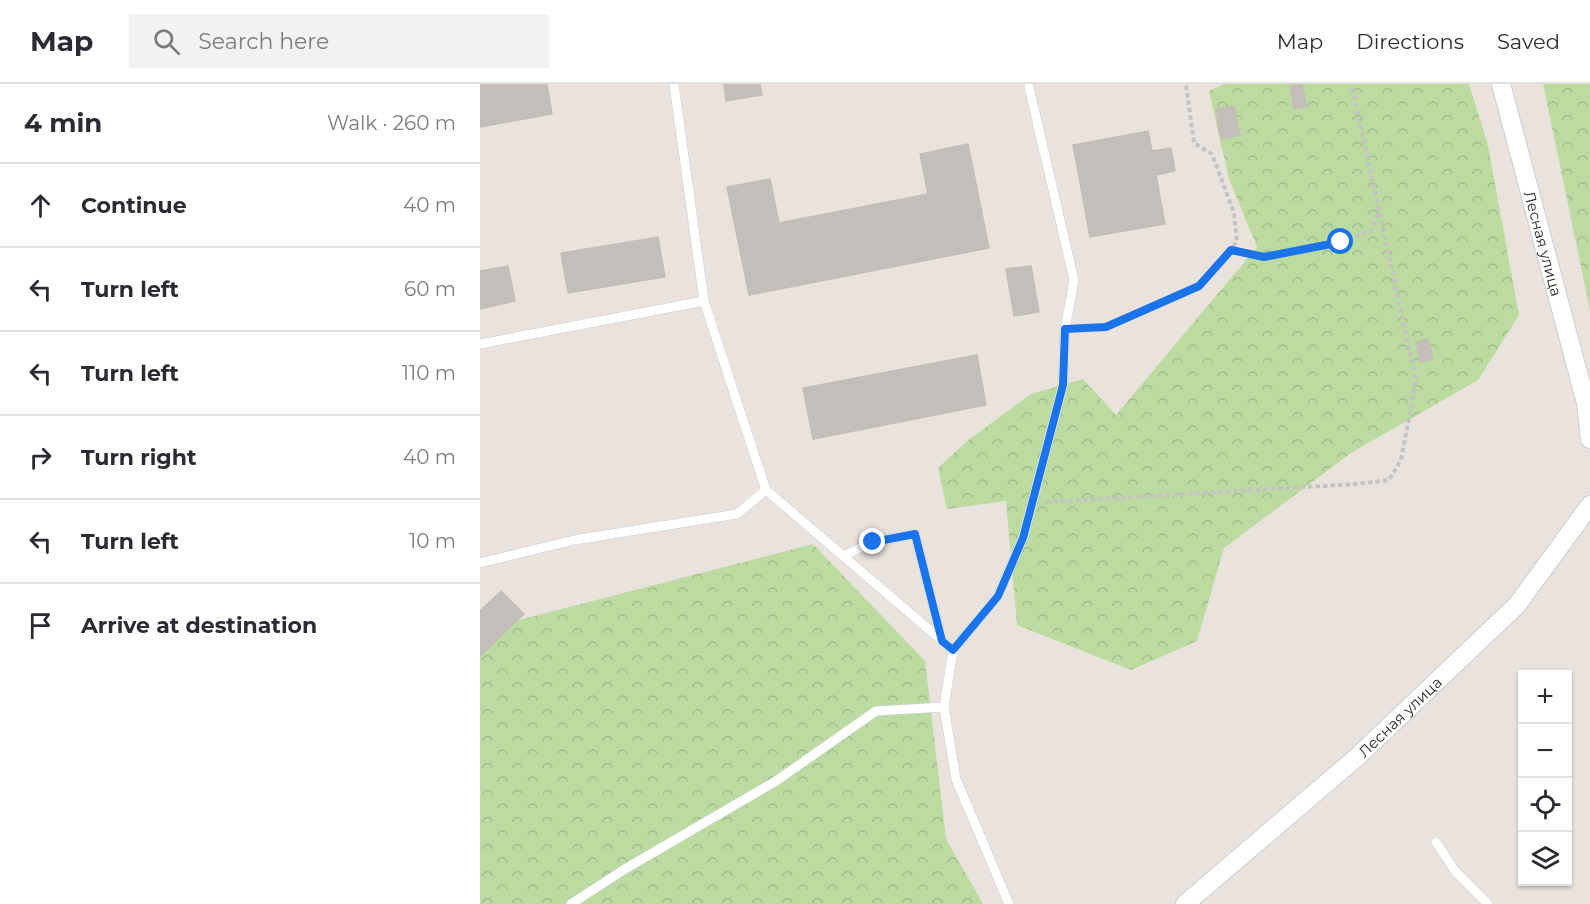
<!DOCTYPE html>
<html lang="en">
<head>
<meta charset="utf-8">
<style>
  :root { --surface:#fff; --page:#f2f2f3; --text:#2b2b33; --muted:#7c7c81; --line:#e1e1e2 }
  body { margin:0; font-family:Montserrat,sans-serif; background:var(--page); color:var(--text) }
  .controls { position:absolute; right:18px; bottom:18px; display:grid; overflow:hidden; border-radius:0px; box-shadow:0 2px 4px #0004 }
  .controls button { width:54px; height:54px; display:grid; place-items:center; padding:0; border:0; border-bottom:2px solid var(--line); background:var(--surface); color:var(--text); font:30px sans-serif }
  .stop { position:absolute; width:18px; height:18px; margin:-14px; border:4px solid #1a73e8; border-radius:50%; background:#fff }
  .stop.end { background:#1a73e8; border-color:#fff; box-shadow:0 2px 6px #0008 }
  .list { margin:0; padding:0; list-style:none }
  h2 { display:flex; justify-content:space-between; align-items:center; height:78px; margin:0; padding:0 24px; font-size:26px }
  h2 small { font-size:20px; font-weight:400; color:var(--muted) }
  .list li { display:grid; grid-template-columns:39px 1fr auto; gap:18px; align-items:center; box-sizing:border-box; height:84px; padding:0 24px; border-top:2px solid var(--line) }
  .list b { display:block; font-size:22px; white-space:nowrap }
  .list em { font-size:20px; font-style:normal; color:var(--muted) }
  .icon { flex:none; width:33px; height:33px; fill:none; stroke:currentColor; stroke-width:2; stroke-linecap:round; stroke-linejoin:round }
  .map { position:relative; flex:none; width:1110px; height:820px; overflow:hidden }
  header { display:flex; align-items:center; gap:36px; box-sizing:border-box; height:84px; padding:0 30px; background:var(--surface); border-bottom:2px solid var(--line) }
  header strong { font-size:28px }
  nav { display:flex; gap:33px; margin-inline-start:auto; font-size:21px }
  .search { width:420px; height:54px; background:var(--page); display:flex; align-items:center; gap:15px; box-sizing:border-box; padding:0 21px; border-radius:0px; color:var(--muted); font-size:22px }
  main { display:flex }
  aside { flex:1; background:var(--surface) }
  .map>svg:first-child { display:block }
  .forest { fill:url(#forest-crowns) }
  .building { fill:#c3beb9; stroke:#c5beb7; stroke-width:1.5 }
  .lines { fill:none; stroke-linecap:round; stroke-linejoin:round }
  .service-casing { stroke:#c9cdd6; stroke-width:10 }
  .minor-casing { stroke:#c9cdd6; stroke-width:20 }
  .path { stroke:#c3c3c3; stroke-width:4; stroke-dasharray:4.5 3; stroke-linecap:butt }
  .service { stroke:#fff; stroke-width:9 }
  .minor { stroke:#fff; stroke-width:18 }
  .route { stroke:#1a73e8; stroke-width:8 }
  .labels { text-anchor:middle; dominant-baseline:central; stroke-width:6; stroke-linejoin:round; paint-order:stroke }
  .street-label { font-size:15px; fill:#2a2a2a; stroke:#fff }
</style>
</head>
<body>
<header>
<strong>Map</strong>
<div class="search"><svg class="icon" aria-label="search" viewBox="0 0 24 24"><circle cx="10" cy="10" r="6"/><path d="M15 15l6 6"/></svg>Search here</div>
<nav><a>Map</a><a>Directions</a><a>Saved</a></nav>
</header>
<main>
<aside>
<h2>4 min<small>Walk · 260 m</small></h2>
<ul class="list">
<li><svg class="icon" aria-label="ahead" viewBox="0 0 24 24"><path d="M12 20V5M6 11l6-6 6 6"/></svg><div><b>Continue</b></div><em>40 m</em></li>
<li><svg class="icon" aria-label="left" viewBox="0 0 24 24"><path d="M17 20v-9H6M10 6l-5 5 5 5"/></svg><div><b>Turn left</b></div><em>60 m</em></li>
<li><svg class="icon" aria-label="left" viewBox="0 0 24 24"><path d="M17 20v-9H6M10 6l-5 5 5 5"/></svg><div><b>Turn left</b></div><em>110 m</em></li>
<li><svg class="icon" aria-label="right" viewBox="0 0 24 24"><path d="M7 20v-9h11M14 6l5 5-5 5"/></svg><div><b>Turn right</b></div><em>40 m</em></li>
<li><svg class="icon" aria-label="left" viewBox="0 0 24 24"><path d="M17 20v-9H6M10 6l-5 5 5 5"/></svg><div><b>Turn left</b></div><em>10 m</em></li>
<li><svg class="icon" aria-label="arrive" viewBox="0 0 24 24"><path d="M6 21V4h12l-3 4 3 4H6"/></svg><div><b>Arrive at destination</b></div></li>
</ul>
</aside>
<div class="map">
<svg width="1110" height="820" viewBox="0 0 1110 820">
  <defs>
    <pattern id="forest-crowns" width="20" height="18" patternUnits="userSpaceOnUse" patternTransform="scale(1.5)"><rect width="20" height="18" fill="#bcdba0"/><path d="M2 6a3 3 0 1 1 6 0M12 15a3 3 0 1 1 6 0" fill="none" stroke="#a2bc8a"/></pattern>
  </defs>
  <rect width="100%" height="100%" fill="#eae3dd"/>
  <g class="forest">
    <path d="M 744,0 L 989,0 L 1008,61 L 1039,231 L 998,296 L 871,369 L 744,464 L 717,557 L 651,586 L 537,541 L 526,417 L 467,425 L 458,384 L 487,357 L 551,310 L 603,295 L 636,331 L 777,163 L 749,95 L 729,7 Z"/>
    <path d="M 1063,0 L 1110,0 L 1110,226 Z"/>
    <path d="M 333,460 L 445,577 L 466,755 L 503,820 L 0,820 L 0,546 Z"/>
  </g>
  <g class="building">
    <path d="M 0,0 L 67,0 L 72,30 L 0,43 Z"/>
    <path d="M 244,0 L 280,0 L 282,11 L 246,17 Z"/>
    <path d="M 822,0 L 827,23 L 814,25 L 810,2 Z"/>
    <path d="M 754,22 L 760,51 L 741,55 L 736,25 Z"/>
    <path d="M 668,47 L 672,67 L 691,64 L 695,87 L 676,91 L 685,140 L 610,153 L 593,61 Z"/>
    <path d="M 488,60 L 509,164 L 269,211 L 247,103 L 290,95 L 299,139 L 448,110 L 440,70 Z"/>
    <path d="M 178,153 L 185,193 L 88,209 L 81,169 Z"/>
    <path d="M 28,182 L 35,217 L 0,225 L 0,187 Z"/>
    <path d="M 551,182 L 559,228 L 534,232 L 526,185 Z"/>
    <path d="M 948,255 L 953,275 L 940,278 L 936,258 Z"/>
    <path d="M 497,271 L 506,321 L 333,355 L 323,304 Z"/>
    <path d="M 21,507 L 44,530 L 0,572 L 0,527 Z"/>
  </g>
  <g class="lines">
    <g class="service-casing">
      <g id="service">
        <path d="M 194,0 L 224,217 L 286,406 L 473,566 L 464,623 L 476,695 L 529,820"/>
        <path d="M 0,260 L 224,217"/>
        <path d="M 363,472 L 393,458 L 435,450 L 462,557"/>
        <path d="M 0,479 L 94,456 L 257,430 L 286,406"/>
        <path d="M 473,566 L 518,511 L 543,454 L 583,301 L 585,245 L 594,196 L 549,3"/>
        <path d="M 956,758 L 975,787 L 1008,820"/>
        <path d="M 91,820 L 145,785 L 296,697 L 396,627 L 464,623"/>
      </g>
    </g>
    <g class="minor-casing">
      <g id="minor">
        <path id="s1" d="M 1021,0 L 1106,319 L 1110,355"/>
        <path id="s2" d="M 705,820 L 877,673 L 1037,521 L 1110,421"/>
      </g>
    </g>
    <g class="path">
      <path d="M 751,166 L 784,173 L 861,157 L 891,147 L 899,126"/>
      <path d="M 600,244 L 626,243 L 719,202 L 757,158 L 754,129 L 732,70 L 714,59 L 706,0"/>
      <path d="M 566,418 L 877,400 L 909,396 L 921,376 L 936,297 L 872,2"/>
    </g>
    <use href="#service" class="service"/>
    <use href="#minor" class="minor"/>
  </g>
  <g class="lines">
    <path class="route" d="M 393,458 L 435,450 L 462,557 L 473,566 L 518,512 L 543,454 L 583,301 L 585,245 L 626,243 L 719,202 L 751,166 L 784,173 L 861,158"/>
  </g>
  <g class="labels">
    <g class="street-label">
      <text stroke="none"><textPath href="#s1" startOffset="165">Лесная улица</textPath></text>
      <text stroke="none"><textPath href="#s2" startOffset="285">Лесная улица</textPath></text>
    </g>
  </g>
</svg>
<div class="controls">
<button>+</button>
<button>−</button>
<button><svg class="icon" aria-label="locate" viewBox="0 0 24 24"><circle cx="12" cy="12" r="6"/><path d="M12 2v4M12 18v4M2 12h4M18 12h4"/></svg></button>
<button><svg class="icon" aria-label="layers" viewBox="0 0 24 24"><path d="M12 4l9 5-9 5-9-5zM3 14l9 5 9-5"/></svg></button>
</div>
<div class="stop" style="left:861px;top:158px"></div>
<div class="stop end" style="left:393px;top:458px"></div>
</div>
</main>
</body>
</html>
